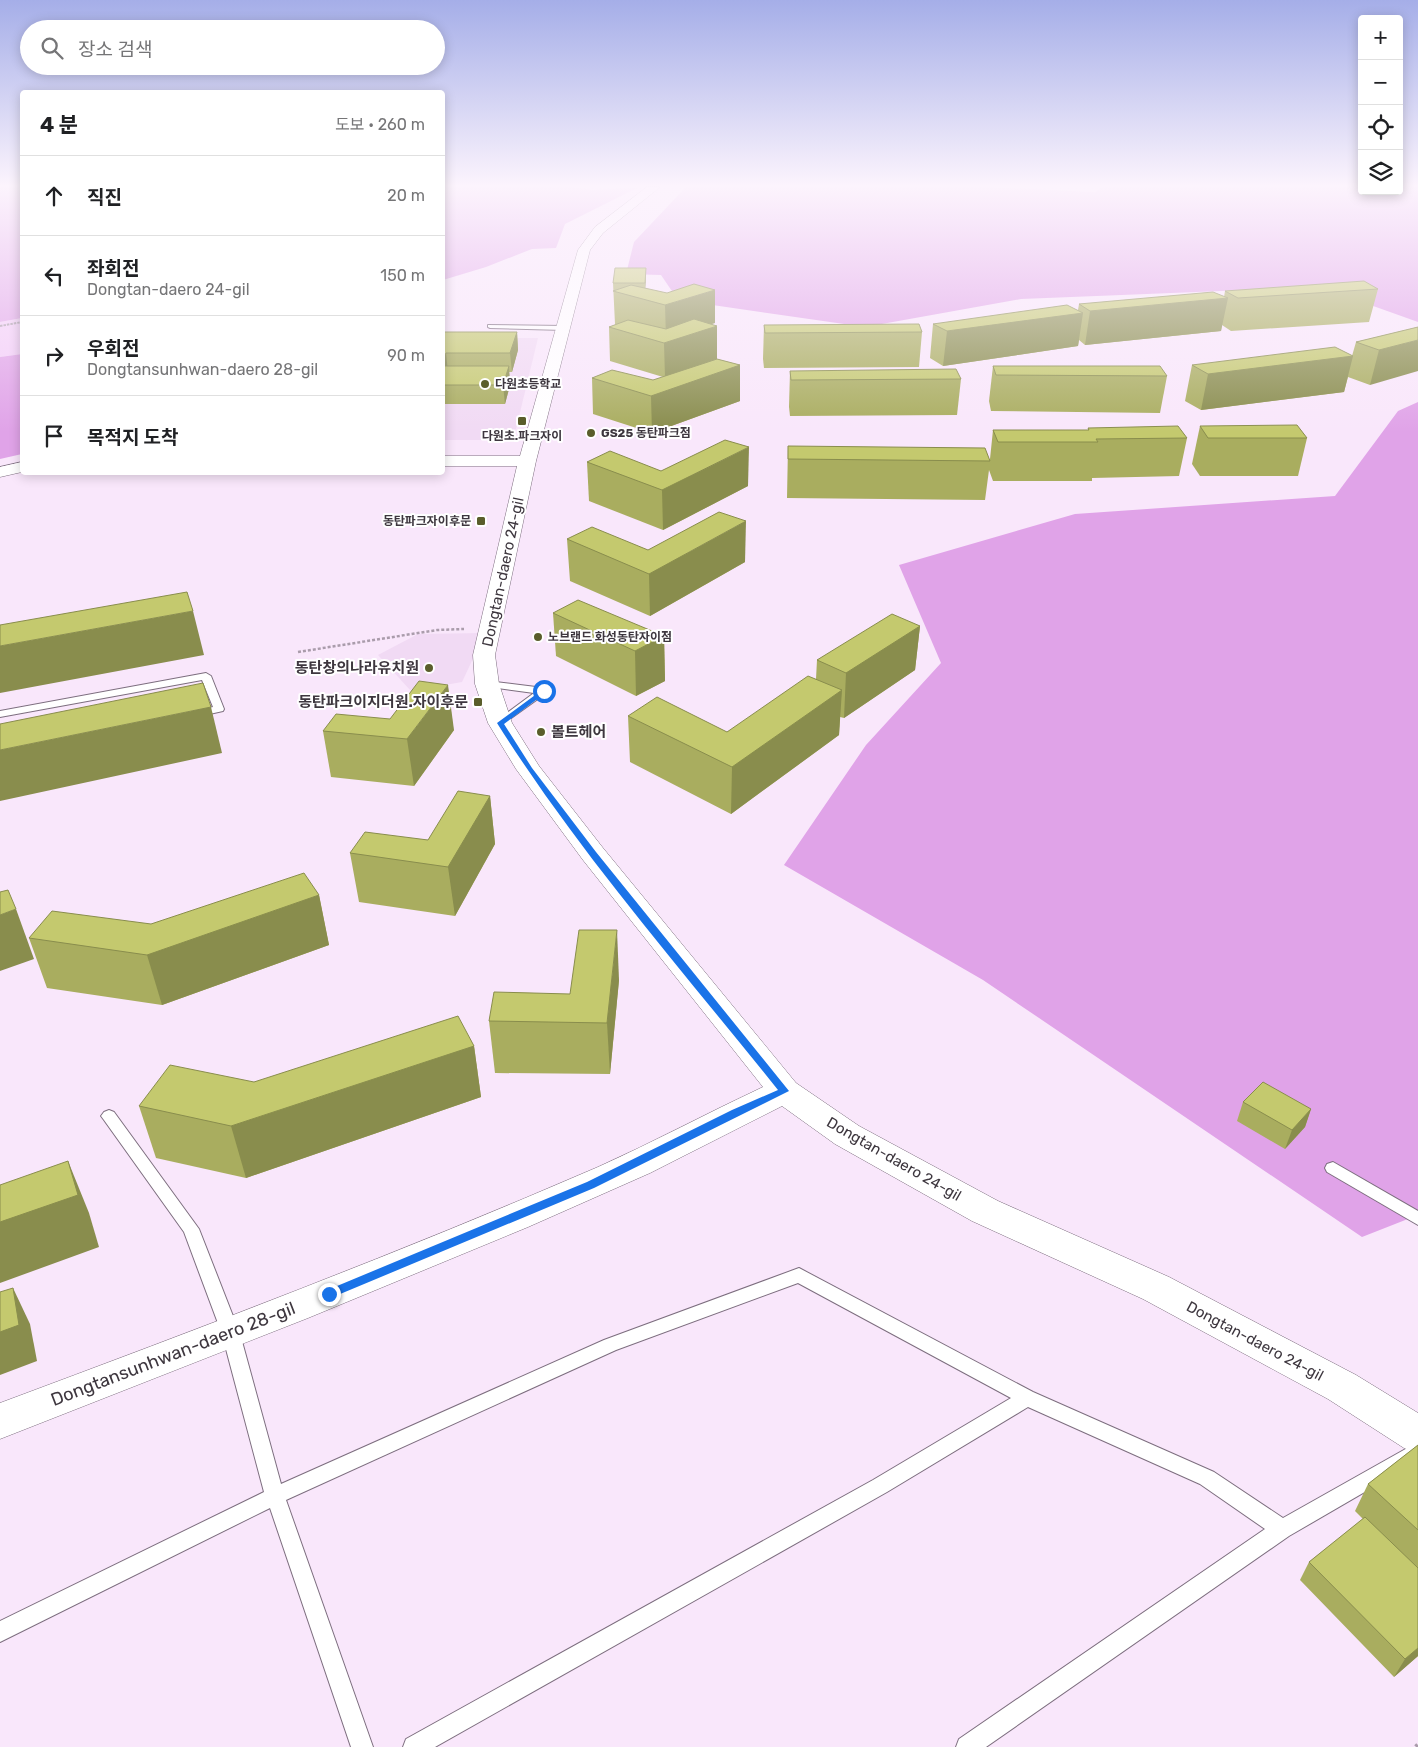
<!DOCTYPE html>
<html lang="ko">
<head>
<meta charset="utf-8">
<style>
  :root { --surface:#fff; --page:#f6f6f6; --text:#202124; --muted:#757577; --line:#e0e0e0 }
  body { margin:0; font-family:Rubik,"Noto Sans KR",sans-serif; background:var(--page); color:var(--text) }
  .controls { position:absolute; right:15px; top:15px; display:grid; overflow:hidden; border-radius:5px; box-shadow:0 2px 12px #0003 }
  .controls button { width:45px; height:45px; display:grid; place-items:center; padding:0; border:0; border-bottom:1px solid var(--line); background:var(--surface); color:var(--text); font:25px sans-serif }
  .stop { position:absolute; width:15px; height:15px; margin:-11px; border:4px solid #1a73e8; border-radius:50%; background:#fff }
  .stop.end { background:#1a73e8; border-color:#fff; box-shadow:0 1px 5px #0008 }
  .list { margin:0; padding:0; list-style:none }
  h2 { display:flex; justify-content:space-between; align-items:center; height:65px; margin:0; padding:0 20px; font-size:21px }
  h2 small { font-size:16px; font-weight:400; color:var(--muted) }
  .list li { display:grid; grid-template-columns:32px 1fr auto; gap:15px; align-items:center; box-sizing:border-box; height:80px; padding:0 20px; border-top:1px solid var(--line) }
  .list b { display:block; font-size:19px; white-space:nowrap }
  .list p { margin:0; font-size:16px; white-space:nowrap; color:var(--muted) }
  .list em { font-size:16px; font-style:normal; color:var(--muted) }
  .icon { flex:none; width:28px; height:28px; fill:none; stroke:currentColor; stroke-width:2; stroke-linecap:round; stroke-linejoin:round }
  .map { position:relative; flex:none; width:1418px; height:1747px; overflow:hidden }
  .search { position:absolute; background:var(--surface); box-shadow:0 2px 12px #0003; left:20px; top:20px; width:425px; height:55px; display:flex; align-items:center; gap:12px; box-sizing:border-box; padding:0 18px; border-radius:28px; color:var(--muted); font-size:19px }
  .panel { position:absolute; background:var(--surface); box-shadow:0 2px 12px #0003; left:20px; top:90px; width:425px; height:385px; border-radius:5px }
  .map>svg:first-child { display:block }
  .built { fill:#f1daf4 }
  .green { fill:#f3cef8 }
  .forest { fill:#e0a3e8 }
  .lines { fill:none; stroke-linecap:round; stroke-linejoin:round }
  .lane-casing { stroke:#7d6e7f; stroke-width:2 }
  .secondary-casing { stroke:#7d6e7f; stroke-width:1 }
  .path-far2 { stroke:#aa9cab; stroke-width:2; stroke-dasharray:2.5 1; stroke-linecap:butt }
  .path-far1 { stroke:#aa9cab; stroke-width:2.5; stroke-dasharray:3 2; stroke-linecap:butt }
  .path { stroke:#aa9cab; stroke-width:5; stroke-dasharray:5.5 4; stroke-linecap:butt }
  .lane { fill:#fff; fill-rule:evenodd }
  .secondary { fill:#fff; fill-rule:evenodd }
  .wall { fill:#a9ad5f }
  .shaded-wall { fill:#898d4d }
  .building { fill:#c4c96e; stroke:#898d4d }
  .route { fill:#1a73e8 }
  .poi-dot { fill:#5a5d2b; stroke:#fff; stroke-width:2 }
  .labels { text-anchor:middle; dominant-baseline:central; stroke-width:4; stroke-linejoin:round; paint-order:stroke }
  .far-poi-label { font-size:12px; font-weight:bold; fill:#3e373f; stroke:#fff; text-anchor:start }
  .street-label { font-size:15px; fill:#3e373f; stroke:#fff }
  .poi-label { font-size:15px; font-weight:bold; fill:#3e373f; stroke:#fff; text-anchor:end }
  .near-street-label { font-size:18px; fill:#3e373f; stroke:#fff }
</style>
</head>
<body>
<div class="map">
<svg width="1418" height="1747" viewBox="0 0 1418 1747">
  <rect width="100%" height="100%" fill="#f9e7fb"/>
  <g class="built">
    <path d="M 443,338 L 538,338 L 516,429 L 490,440 L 443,440 Z"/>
    <path d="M 485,633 L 462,682 L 411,691 L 378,655 L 418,634 Z"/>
  </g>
  <path class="green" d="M 22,318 L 22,354 L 0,357 L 0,322 Z"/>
  <g class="forest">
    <path d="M 0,187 L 22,187 L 22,318 L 0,322 Z"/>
    <path d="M 443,187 L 571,187 L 593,190 L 637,188 L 565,224 L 556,248 L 532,249 L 486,267 L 443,280 Z"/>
    <path d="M 686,187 L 986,187 L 1095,192 L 1103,187 L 1362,187 L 1362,191 L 1399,191 L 1399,187 L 1418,187 L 1418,322 L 1320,287 L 1021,299 L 865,327 L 678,300 L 661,275 L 626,274 L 634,242 Z"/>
    <path d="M 22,354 L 22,454 L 0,459 L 0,357 Z"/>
    <path d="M 1418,402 L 1418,1215 L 1362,1237 L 983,980 L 784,865 L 866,745 L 941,663 L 899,565 L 1075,514 L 1335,496 L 1398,411 Z"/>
  </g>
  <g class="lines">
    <g class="lane-casing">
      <g id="lane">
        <path d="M 488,325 L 564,326 L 567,328 L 564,330 L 490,328 L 488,327 Z"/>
        <path d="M 206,673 L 211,676 L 224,709 L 223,711 L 196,717 L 191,714 L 192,712 L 213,707 L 202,680 L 0,717 L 0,711 Z"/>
        <path d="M 487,681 L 544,688 L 549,691 L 500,726 L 495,723 L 496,721 L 534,693 L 483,686 L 483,682 Z"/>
        <path d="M 109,1110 L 114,1112 L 199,1229 L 240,1334 L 281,1484 L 604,1340 L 799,1268 L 1033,1392 L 1214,1472 L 1283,1518 L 1418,1442 L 1418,1461 L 1289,1536 L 986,1747 L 956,1747 L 959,1739 L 1265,1529 L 1200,1484 L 1028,1407 L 887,1492 L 435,1747 L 403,1747 L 406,1739 L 873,1480 L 1011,1398 L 798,1283 L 616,1350 L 286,1500 L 373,1747 L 351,1747 L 270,1508 L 0,1642 L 0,1621 L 264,1492 L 222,1334 L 184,1232 L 104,1120 L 101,1116 L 104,1112 Z"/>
        <path d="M 1333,1162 L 1418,1211 L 1418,1225 L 1327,1172 L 1325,1168 L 1327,1164 Z"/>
      </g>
    </g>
    <g class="secondary-casing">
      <g id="secondary">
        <path d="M 647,187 L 660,187 L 603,233 L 590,250 L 536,461 L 495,655 L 499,684 L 512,723 L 539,766 L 603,848 L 796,1083 L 859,1126 L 998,1201 L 1169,1277 L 1356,1375 L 1418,1413 L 1418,1454 L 1404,1448 L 1328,1399 L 1143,1299 L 972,1221 L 835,1144 L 782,1106 L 650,1173 L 528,1227 L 308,1318 L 0,1439 L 0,1403 C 201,1328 402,1252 598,1167 C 654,1142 707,1113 763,1087 L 583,860 L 516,769 L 488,723 L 475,684 L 473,655 L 517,466 L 442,466 L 442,456 L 520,456 L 578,250 L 595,227 Z"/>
        <path d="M 22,462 L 22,472 L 0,477 L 0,467 Z"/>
      </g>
    </g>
    <path class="path-far2" d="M 0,326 L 22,322"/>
    <path class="path-far1" d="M 298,652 L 437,630 L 464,629"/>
    <path class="path" d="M 1416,1747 L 1418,1745"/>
    <use href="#lane" class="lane"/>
    <use href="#secondary" class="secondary"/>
  </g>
  <g class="wall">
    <path d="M 646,268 L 645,288 L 715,323 L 710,324 L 717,359 L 740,365 L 740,401 L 652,433 L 593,414 L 592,378 L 653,380 L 663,377 L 610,361 L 609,327 L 617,324 L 615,324 L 613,283 Z"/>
    <path d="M 1378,289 L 1369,322 L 1231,331 L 1222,325 L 1221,331 L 1085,345 L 1079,340 L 1078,346 L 943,366 L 930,358 L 933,324 L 1078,310 L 1079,304 L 1224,297 L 1225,291 Z"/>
    <path d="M 764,325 L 922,332 L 919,367 L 764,368 L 763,359 Z"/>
    <path d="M 1418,327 L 1370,385 L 1348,377 L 1344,392 L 1201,410 L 1185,401 L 1192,365 L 1352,356 L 1356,342 Z"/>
    <path d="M 442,332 L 517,332 L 518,350 L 512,372 L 509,372 L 510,385 L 505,404 L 442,404 Z"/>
    <path d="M 993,366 L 1167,376 L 1160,413 L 991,411 L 989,401 Z"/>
    <path d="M 790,371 L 961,379 L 957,415 L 790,416 L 789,407 Z"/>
    <path d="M 1200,426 L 1307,438 L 1298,476 L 1200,476 L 1192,464 Z"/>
    <path d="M 1088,428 L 1187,438 L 1179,476 L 1092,478 L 1092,481 L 993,481 L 989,470 L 985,500 L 787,498 L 788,446 L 990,459 L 993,430 L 1088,430 Z"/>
    <path d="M 587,462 L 661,471 L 748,486 L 663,530 L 589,501 Z"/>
    <path d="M 567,539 L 648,550 L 745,562 L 650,616 L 570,581 Z"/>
    <path d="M 553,613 L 664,636 L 665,681 L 636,696 L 556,656 Z"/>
    <path d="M 920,626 L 915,670 L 844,718 L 840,717 L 839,735 L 731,814 L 630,762 L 628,716 L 727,732 L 816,679 L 817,660 Z"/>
    <path d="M 454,730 L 414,786 L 331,777 L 323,731 Z"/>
    <path d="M 490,796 L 495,844 L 455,916 L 359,902 L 350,853 L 428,840 Z"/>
    <path d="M 319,895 L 329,945 L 162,1005 L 47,988 L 29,938 L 151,924 Z"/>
    <path d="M 619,980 L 610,1074 L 495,1073 L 489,1021 Z"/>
    <path d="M 474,1046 L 481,1097 L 246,1178 L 156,1158 L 139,1106 L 254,1082 Z"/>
    <path d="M 1243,1102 L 1311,1109 L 1305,1127 L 1285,1149 L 1237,1121 Z"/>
    <path d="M 1418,1445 L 1418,1656 L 1394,1677 L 1300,1580 L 1309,1562 L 1363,1519 L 1355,1511 L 1368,1484 Z"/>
  </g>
  <g class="shaded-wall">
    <path d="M 646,268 L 646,279 L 645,294 L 645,283 Z"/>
    <path d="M 715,290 L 715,323 L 666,338 L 665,305 Z"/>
    <path d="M 1228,298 L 1221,331 L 1085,345 L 1090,311 Z"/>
    <path d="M 1083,313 L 1078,346 L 943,366 L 947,331 Z"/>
    <path d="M 717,326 L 717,360 L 665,377 L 664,343 Z"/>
    <path d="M 517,332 L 518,350 L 512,372 L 510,353 Z"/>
    <path d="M 1418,340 L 1418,371 L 1370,385 L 1379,350 Z"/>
    <path d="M 446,353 L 448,372 L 443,385 L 442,362 Z"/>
    <path d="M 1353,356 L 1344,392 L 1201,410 L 1208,374 Z"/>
    <path d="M 740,365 L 740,401 L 652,433 L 651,396 Z"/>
    <path d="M 509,366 L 510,385 L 505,404 L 503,385 Z"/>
    <path d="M 749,447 L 748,486 L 663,530 L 662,490 Z"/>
    <path d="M 746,521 L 745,562 L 650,616 L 649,574 Z"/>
    <path d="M 193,611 L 204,655 L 0,693 L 0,646 Z"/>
    <path d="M 920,626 L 915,670 L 844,718 L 846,673 Z"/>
    <path d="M 664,636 L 665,681 L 636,696 L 635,651 Z"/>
    <path d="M 448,685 L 454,730 L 414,786 L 407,739 Z"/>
    <path d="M 842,690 L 839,735 L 731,814 L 732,767 Z"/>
    <path d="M 211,707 L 222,753 L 0,801 L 0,750 Z"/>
    <path d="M 490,796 L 495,844 L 455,916 L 448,867 Z"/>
    <path d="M 319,895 L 329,945 L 162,1005 L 147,955 Z"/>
    <path d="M 16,909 L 34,959 L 0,971 L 0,915 Z"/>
    <path d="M 617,930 L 619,980 L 610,1074 L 607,1023 Z"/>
    <path d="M 474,1046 L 481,1097 L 246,1178 L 231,1126 Z"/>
    <path d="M 1311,1109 L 1305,1127 L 1285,1149 L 1292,1130 Z"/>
    <path d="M 68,1161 L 89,1213 L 99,1247 L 0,1283 L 0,1222 Z"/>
    <path d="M 13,1288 L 30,1324 L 37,1361 L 0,1375 L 0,1332 Z"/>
    <path d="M 1418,1648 L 1418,1656 L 1394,1677 L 1405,1659 Z"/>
  </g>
  <g class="building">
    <path d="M 615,268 L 646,268 L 645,283 L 613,283 Z"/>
    <path d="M 1364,281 L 1378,289 L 1238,298 L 1225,291 Z"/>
    <path d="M 694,284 L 715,290 L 665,305 L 613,291 L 631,285 L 667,293 Z"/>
    <path d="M 1213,292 L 1228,298 L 1090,311 L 1079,304 Z"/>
    <path d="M 1067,305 L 1083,313 L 947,331 L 933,324 Z"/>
    <path d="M 694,319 L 717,326 L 664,343 L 609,327 L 628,320 L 666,329 Z"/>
    <path d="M 919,324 L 922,332 L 765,333 L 764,325 Z"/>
    <path d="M 1418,327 L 1418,340 L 1379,350 L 1356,342 Z"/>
    <path d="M 442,332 L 517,332 L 510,353 L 446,353 L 442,362 Z"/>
    <path d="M 1335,347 L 1353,356 L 1208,374 L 1192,365 Z"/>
    <path d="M 717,359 L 740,365 L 651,396 L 592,378 L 612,370 L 653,380 Z"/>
    <path d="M 442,366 L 509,366 L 503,385 L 442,385 Z"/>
    <path d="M 993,366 L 1160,366 L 1167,376 L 996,375 Z"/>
    <path d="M 956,369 L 961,379 L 791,380 L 790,371 Z"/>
    <path d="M 1297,425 L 1307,438 L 1208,438 L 1200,426 Z"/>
    <path d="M 1178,426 L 1187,438 L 1096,439 L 1098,442 L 998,442 L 993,430 L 1089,430 L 1088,428 Z"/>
    <path d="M 725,440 L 749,447 L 662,490 L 587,462 L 610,451 L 661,471 Z"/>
    <path d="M 788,446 L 985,448 L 990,461 L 788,459 Z"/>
    <path d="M 719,512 L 746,521 L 649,574 L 567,539 L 592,527 L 648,550 Z"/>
    <path d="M 187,592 L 193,611 L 0,646 L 0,625 Z"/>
    <path d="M 578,600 L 664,636 L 635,651 L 553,613 Z"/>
    <path d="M 892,614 L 920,626 L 846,673 L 817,660 Z"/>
    <path d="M 808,676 L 842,690 L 732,767 L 628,716 L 657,697 L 727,732 Z"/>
    <path d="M 419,681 L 448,685 L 407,739 L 323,731 L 336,714 L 390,719 Z"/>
    <path d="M 203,683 L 211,707 L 0,750 L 0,724 Z"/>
    <path d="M 458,791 L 490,796 L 448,867 L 350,853 L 365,832 L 428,840 Z"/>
    <path d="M 304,873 L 319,895 L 147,955 L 29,938 L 52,911 L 151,924 Z"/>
    <path d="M 8,890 L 16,909 L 0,915 L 0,892 Z"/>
    <path d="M 579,930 L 617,930 L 607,1023 L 489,1021 L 494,992 L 570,994 Z"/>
    <path d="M 458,1016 L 474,1046 L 231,1126 L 139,1106 L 170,1065 L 254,1082 Z"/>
    <path d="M 1263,1082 L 1311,1109 L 1292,1130 L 1243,1102 Z"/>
    <path d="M 68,1161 L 78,1195 L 0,1222 L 0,1185 Z"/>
    <path d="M 13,1288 L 19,1325 L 0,1332 L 0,1292 Z"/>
    <path d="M 1418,1445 L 1418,1530 L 1368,1484 Z"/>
    <path d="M 1365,1517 L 1418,1568 L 1418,1648 L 1405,1659 L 1309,1562 Z"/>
  </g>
  <linearGradient id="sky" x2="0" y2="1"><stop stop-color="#a5aee8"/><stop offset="0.43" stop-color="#fcf4fd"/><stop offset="1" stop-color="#fcf4fd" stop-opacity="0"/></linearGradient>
  <rect width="1418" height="432" fill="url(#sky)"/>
  <path class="route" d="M 542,690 L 548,691 L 504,724 L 532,768 L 596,852 L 789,1091 L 594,1188 L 333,1297 L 325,1297 L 325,1291 L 587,1182 L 732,1110 L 778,1090 C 682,970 579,853 497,723 Z"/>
  <g class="poi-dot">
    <circle cx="485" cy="384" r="5"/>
    <rect x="517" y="416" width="10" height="10" rx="2.5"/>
    <circle cx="591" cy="433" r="5"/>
    <rect x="476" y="516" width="10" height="10" rx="2.5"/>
    <circle cx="538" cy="637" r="5"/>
    <circle cx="429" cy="668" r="5"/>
    <rect x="473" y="697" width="10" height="10" rx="2.5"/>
    <circle cx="541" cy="732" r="5"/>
  </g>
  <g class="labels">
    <g class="far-poi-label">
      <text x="495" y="384">다원초등학교</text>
      <text x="601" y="433">GS25 동탄파크점</text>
      <text x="522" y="436" text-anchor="middle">다원초.파크자이</text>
      <text x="471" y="521" text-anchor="end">동탄파크자이후문</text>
      <text x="548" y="637">노브랜드 화성동탄자이점</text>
    </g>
    <g class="street-label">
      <text transform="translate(503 572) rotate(-78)">Dongtan-daero 24-gil</text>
      <text transform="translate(894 1159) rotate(30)">Dongtan-daero 24-gil</text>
      <text transform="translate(1255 1341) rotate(28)">Dongtan-daero 24-gil</text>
    </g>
    <g class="poi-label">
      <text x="419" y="668">동탄창의나라유치원</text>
      <text x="468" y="702">동탄파크이지더원.자이후문</text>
      <text x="551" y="732" text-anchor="start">볼트헤어</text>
    </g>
    <g class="near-street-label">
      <text transform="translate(173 1354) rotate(-21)">Dongtansunhwan-daero 28-gil</text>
    </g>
  </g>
</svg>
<div class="controls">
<button>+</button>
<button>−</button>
<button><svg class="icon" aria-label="locate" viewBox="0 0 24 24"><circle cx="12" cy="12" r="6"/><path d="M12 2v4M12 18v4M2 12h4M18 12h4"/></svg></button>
<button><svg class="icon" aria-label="layers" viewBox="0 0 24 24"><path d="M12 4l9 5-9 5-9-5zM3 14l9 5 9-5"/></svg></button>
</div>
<div class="stop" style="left:544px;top:691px"></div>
<div class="stop end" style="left:329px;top:1294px"></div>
<div class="search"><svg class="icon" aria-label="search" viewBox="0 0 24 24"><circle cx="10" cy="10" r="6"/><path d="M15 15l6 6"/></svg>장소 검색</div>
<section class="panel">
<h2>4 분<small>도보 · 260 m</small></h2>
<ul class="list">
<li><svg class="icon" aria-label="ahead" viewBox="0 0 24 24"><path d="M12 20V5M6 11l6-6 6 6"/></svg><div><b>직진</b></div><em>20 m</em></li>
<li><svg class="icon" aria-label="left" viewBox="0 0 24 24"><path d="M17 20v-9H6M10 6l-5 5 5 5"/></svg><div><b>좌회전</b><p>Dongtan-daero 24-gil</p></div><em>150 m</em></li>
<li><svg class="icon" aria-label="right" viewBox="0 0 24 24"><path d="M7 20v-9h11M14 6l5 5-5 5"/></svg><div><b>우회전</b><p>Dongtansunhwan-daero 28-gil</p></div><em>90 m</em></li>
<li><svg class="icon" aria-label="arrive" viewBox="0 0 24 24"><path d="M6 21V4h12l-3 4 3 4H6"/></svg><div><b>목적지 도착</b></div></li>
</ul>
</section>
</div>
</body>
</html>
